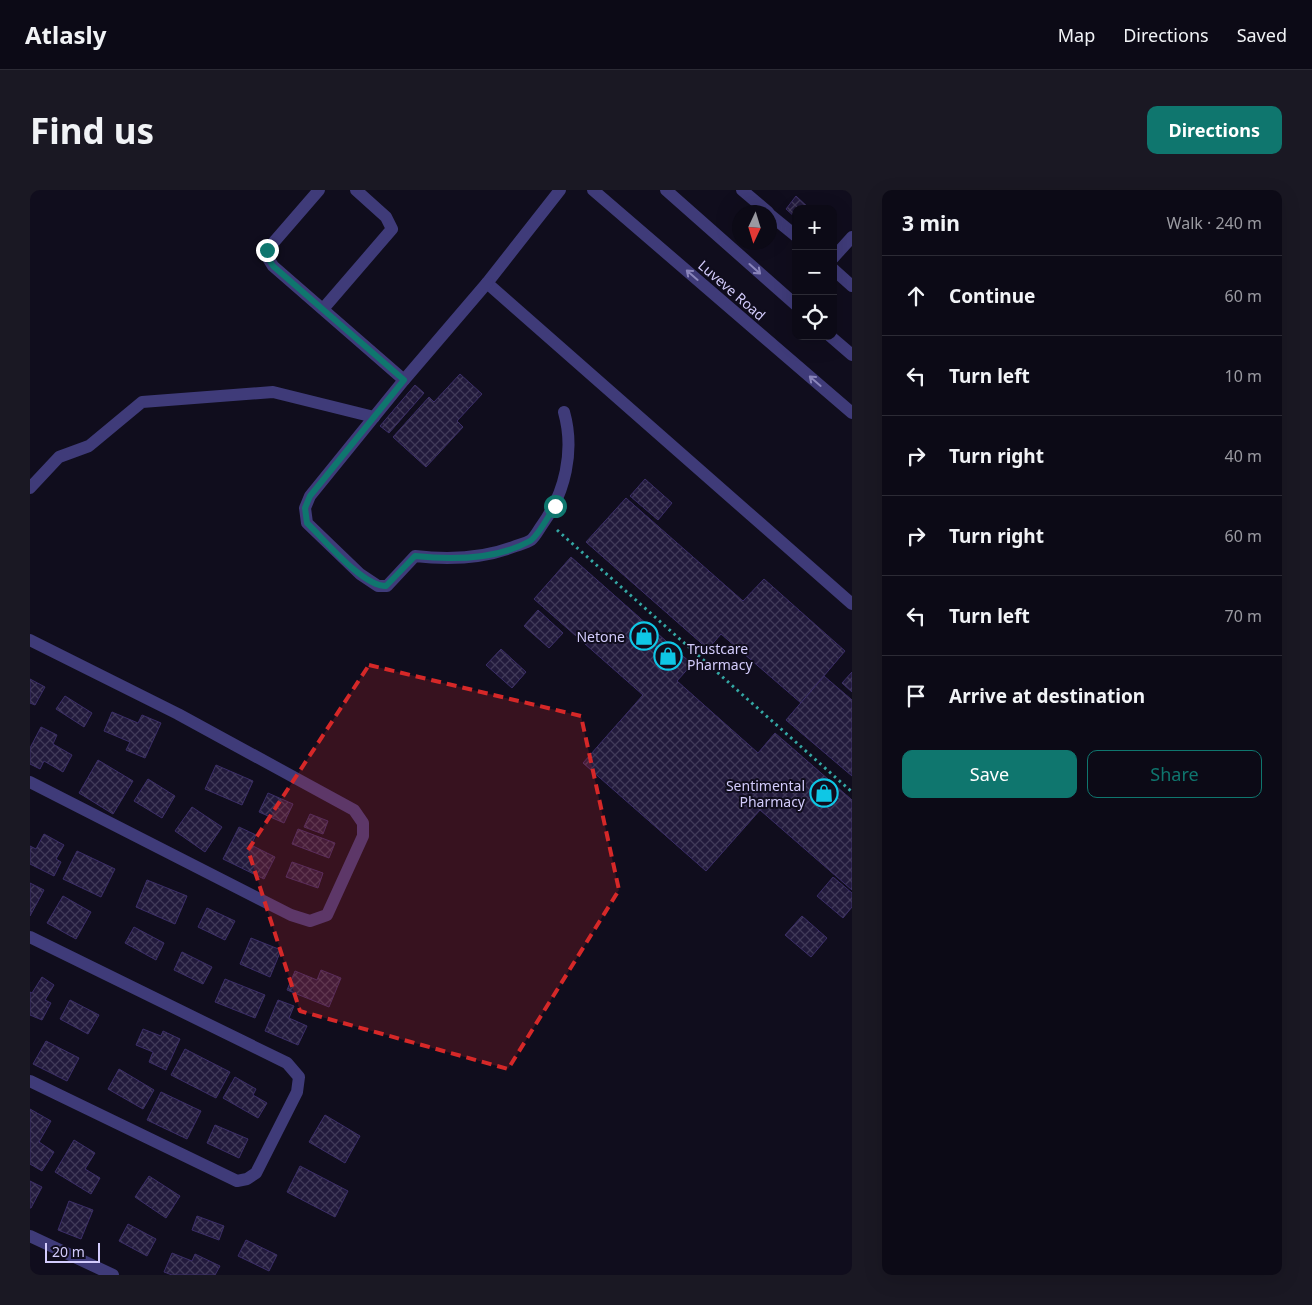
<!DOCTYPE html>
<html lang="en">
<head>
<meta charset="utf-8">
<style>
  :root { --surface:#0c0a16; --page:#1a1823; --text:#f1f3f6; --muted:#9a9aa1; --line:#2c2b35; --accent:#0f766e }
  body { margin:0; font-family:"Noto Sans",sans-serif; background:var(--page); color:var(--text) }
  .controls { position:absolute; right:15px; top:15px; display:grid; overflow:hidden; border-radius:10px; box-shadow:0 5px 20px #0002 }
  .controls button { width:45px; height:45px; display:grid; place-items:center; padding:0; border:0; border-bottom:1px solid var(--line); background:var(--surface); color:var(--text); font:25px sans-serif }
  .compass { position:absolute; left:702px; top:15px; width:45px; height:45px; border-radius:50%; background:var(--surface); box-shadow:0 5px 20px #0002; rotate:184deg }
  .scale { position:absolute; left:15px; bottom:12px; width:55px; box-sizing:border-box; padding-left:5px; border:2px solid #d3ccfc; border-top:0; font-size:14px; line-height:18px; white-space:nowrap; color:#d3ccfc; -webkit-text-stroke:4px #100d1d; paint-order:stroke }
  .stop { position:absolute; width:15px; height:15px; margin:-11px; border:4px solid #0f766e; border-radius:50%; background:#fff }
  .stop.end { background:#0f766e; border-color:#fff; box-shadow:0 1px 5px #0008 }
  .list { margin:0; padding:0; list-style:none }
  h2 { display:flex; justify-content:space-between; align-items:center; height:65px; margin:0; padding:0 20px; font-size:21px }
  h2 small { font-size:16px; font-weight:400; color:var(--muted) }
  .list li { display:grid; grid-template-columns:32px 1fr auto; gap:15px; align-items:center; box-sizing:border-box; height:80px; padding:0 20px; border-top:1px solid var(--line) }
  .list b { display:block; font-size:19px; white-space:nowrap }
  .list em { font-size:16px; font-style:normal; color:var(--muted) }
  .actions { display:flex; gap:10px; padding:15px 20px }
  .actions a { flex:1; padding:11px 0; border:1px solid var(--accent); border-radius:10px; text-align:center; font-size:18px; color:var(--accent) }
  .actions .main { background:var(--accent); color:#fff }
  .icon { flex:none; width:28px; height:28px; fill:none; stroke:currentColor; stroke-width:2; stroke-linecap:round; stroke-linejoin:round }
  .map { position:relative; flex:none; width:822px; height:1085px; overflow:hidden; border-radius:10px }
  header { display:flex; align-items:center; gap:30px; box-sizing:border-box; height:70px; padding:0 25px; background:var(--surface); border-bottom:1px solid var(--line) }
  header strong { font-size:24px }
  nav { display:flex; gap:28px; margin-inline-start:auto; font-size:18px }
  .intro { display:flex; align-items:center; justify-content:space-between; box-sizing:border-box; height:120px; padding:0 30px }
  h1 { margin:0; font-size:35px }
  .button { padding:12px 22px; border-radius:10px; background:var(--accent); color:#fff; font-size:18px; font-weight:700 }
  main { display:flex; gap:30px; padding:0 30px }
  aside { flex:1; background:var(--surface); border-radius:10px; box-shadow:0 5px 20px #0002 }
  .map>svg:first-child { display:block }
  .building { fill:url(#building-cross-hatch); stroke:#3b2e67 }
  .lines { fill:none; stroke-linecap:round; stroke-linejoin:round }
  .path { stroke:#34a7a4; stroke-width:3; stroke-dasharray:2.5 4; stroke-linecap:butt }
  .minor { stroke:#3f3b79; stroke-width:12 }
  .oneway { stroke:#8984ba }
  .route { stroke:#0f766e; stroke-width:6 }
  .marked { fill:#d62828; fill-opacity:0.2; stroke:#d62828; stroke-width:4; stroke-dasharray:10 6; stroke-linejoin:round }
  .labels { text-anchor:middle; dominant-baseline:central; stroke-width:4; stroke-linejoin:round; paint-order:stroke }
  .street-label { font-size:14px; fill:#d3ccfc; stroke:#100d1d }
  .poi-label { font-size:14px; fill:#d3ccfc; stroke:#100d1d; text-anchor:end }
</style>
</head>
<body>
<header>
<strong>Atlasly</strong>
<nav><a>Map</a><a>Directions</a><a>Saved</a></nav>
</header>
<div class="intro"><h1>Find us</h1><a class="button">Directions</a></div>
<main>
<div class="map">
<svg width="822" height="1085" viewBox="0 0 822 1085">
  <defs>
    <pattern id="building-cross-hatch" width="8" height="8" patternUnits="userSpaceOnUse" patternTransform="scale(1.25)"><rect width="8" height="8" fill="#221a3c"/><path d="M0 0l8 8M0 8l8-8" fill="none" stroke="#413a59"/></pattern>
  </defs>
  <rect width="100%" height="100%" fill="#100d1d"/>
  <g class="building">
    <path d="M 766,6 L 780,19 L 766,19 L 766,28 L 756,19 Z"/>
    <path d="M 430,184 L 452,204 L 427,231 L 433,237 L 396,277 L 363,247 L 399,207 L 404,212 Z"/>
    <path d="M 385,195 L 394,203 L 359,243 L 350,236 Z"/>
    <path d="M 615,289 L 642,313 L 628,330 L 600,306 Z"/>
    <path d="M 596,308 L 713,411 L 734,389 L 815,461 L 771,513 L 691,444 L 678,459 L 556,352 Z"/>
    <path d="M 541,367 L 662,474 L 647,491 L 728,563 L 745,543 L 822,610 L 822,700 L 730,620 L 676,681 L 553,573 L 613,505 L 504,409 Z"/>
    <path d="M 508,420 L 533,443 L 519,458 L 494,436 Z"/>
    <path d="M 471,459 L 496,482 L 482,498 L 456,475 Z"/>
    <path d="M 822,482 L 822,502 L 812,493 Z"/>
    <path d="M 794,486 L 822,510 L 822,586 L 756,530 Z"/>
    <path d="M 0,489 L 15,497 L 5,515 L 0,513 Z"/>
    <path d="M 35,506 L 62,523 L 54,537 L 26,519 Z"/>
    <path d="M 82,522 L 108,533 L 112,525 L 131,533 L 115,568 L 96,560 L 100,552 L 74,541 Z"/>
    <path d="M 11,537 L 27,545 L 23,554 L 42,565 L 33,582 L 14,571 L 10,579 L 0,574 L 0,558 Z"/>
    <path d="M 68,570 L 103,591 L 83,624 L 49,603 Z"/>
    <path d="M 186,575 L 223,591 L 212,615 L 175,599 Z"/>
    <path d="M 118,589 L 145,606 L 132,628 L 104,611 Z"/>
    <path d="M 238,603 L 263,614 L 254,633 L 229,622 Z"/>
    <path d="M 162,617 L 192,637 L 175,662 L 145,641 Z"/>
    <path d="M 280,624 L 298,631 L 293,644 L 274,637 Z"/>
    <path d="M 209,637 L 226,645 L 221,655 L 245,667 L 234,689 L 193,669 Z"/>
    <path d="M 268,639 L 305,653 L 299,668 L 262,654 Z"/>
    <path d="M 14,644 L 34,655 L 26,669 L 31,672 L 24,686 L 0,674 L 0,656 L 6,659 Z"/>
    <path d="M 47,661 L 85,679 L 71,707 L 33,689 Z"/>
    <path d="M 262,672 L 293,683 L 288,698 L 256,687 Z"/>
    <path d="M 803,687 L 822,703 L 822,717 L 813,728 L 787,706 Z"/>
    <path d="M 117,690 L 157,706 L 145,734 L 106,717 Z"/>
    <path d="M 0,693 L 14,700 L 0,726 Z"/>
    <path d="M 33,706 L 61,722 L 46,749 L 17,733 Z"/>
    <path d="M 177,718 L 205,731 L 195,750 L 168,737 Z"/>
    <path d="M 772,726 L 797,748 L 781,767 L 755,745 Z"/>
    <path d="M 104,737 L 134,753 L 126,770 L 95,753 Z"/>
    <path d="M 221,748 L 251,760 L 240,787 L 210,774 Z"/>
    <path d="M 152,762 L 182,777 L 173,794 L 144,780 Z"/>
    <path d="M 291,780 L 311,788 L 299,817 L 257,800 L 265,781 L 287,790 Z"/>
    <path d="M 12,787 L 24,795 L 15,810 L 21,813 L 12,830 L 0,825 L 0,802 L 2,803 Z"/>
    <path d="M 195,789 L 235,805 L 225,828 L 185,812 Z"/>
    <path d="M 40,810 L 69,825 L 58,844 L 30,829 Z"/>
    <path d="M 248,810 L 264,816 L 259,828 L 277,836 L 268,855 L 235,841 Z"/>
    <path d="M 113,839 L 131,846 L 133,841 L 150,849 L 136,880 L 119,872 L 123,862 L 106,855 Z"/>
    <path d="M 16,851 L 49,868 L 37,891 L 3,874 Z"/>
    <path d="M 155,859 L 200,882 L 186,908 L 141,885 Z"/>
    <path d="M 89,879 L 124,900 L 113,919 L 78,899 Z"/>
    <path d="M 205,887 L 226,899 L 223,905 L 237,913 L 228,928 L 193,908 Z"/>
    <path d="M 131,902 L 171,921 L 157,949 L 117,930 Z"/>
    <path d="M 0,919 L 21,931 L 9,952 L 24,962 L 12,981 L 0,974 Z"/>
    <path d="M 295,925 L 330,946 L 315,973 L 279,952 Z"/>
    <path d="M 185,935 L 218,949 L 209,968 L 177,953 Z"/>
    <path d="M 44,950 L 65,963 L 55,979 L 70,988 L 61,1004 L 25,982 Z"/>
    <path d="M 270,976 L 318,1001 L 305,1027 L 257,1002 Z"/>
    <path d="M 119,986 L 150,1006 L 136,1028 L 105,1007 Z"/>
    <path d="M 0,991 L 12,997 L 1,1018 L 0,1018 Z"/>
    <path d="M 39,1011 L 63,1020 L 51,1049 L 28,1040 Z"/>
    <path d="M 167,1026 L 194,1036 L 189,1050 L 162,1040 Z"/>
    <path d="M 98,1034 L 126,1049 L 117,1066 L 89,1051 Z"/>
    <path d="M 216,1050 L 247,1065 L 239,1081 L 208,1066 Z"/>
    <path d="M 142,1063 L 162,1071 L 165,1064 L 190,1076 L 185,1085 L 142,1085 L 134,1082 Z"/>
  </g>
  <g class="lines">
    <path class="path" d="M 527,340 L 822,602"/>
    <g class="minor">
      <path d="M 289,0 L 237,60 L 238,68 L 243,76 L 374,190"/>
      <path d="M 530,0 L 457,93 L 822,414"/>
      <path d="M 563,0 L 822,223"/>
      <path d="M 636,0 L 766,115"/>
      <path d="M 712,0 L 738,22"/>
      <path d="M 739,24 L 766,46"/>
      <path d="M 803,68 L 822,47"/>
      <path d="M 803,79 L 822,96"/>
      <path d="M 457,93 L 374,190 L 280,306 L 275,318 L 277,333 L 330,384 L 348,396 L 357,396 L 385,366 C 419,370 451,369 483,357 C 488,355 497,353 501,350 C 505,347 509,339 512,335 C 535,303 545,261 534,222"/>
      <path d="M 293,119 L 362,39 L 356,27 L 326,0"/>
      <path d="M 800,146 L 822,165"/>
      <path d="M 0,298 L 29,267 L 59,256 L 112,212 L 243,202 L 344,227"/>
      <path d="M 0,450 L 148,524 L 324,620 L 333,633 L 333,646 L 297,725 L 280,731 L 261,725 L 0,592"/>
      <path d="M 0,747 L 257,873 L 269,887 L 267,902 L 226,983 L 217,989 L 207,991 L 0,891"/>
      <path d="M 0,1046 L 83,1085"/>
    </g>
  </g>
  <defs><path id="oneway-shaft" d="M-6 0H5M1.5-3L5.5 0L1.5 3" fill="none" stroke-width="1.6" stroke-linecap="round" stroke-linejoin="round" transform="scale(1.25)"/></defs>
  <g class="oneway">
    <use href="#oneway-shaft" transform="translate(725 79) rotate(42)"/>
    <use href="#oneway-shaft" transform="translate(662 85) rotate(-139)"/>
    <use href="#oneway-shaft" transform="translate(785 191) rotate(-139)"/>
  </g>
  <g class="lines">
    <path class="route" d="M 237,60 L 238,68 L 243,76 L 374,190 L 280,306 L 275,318 L 277,333 C 295,350 332,396 356,396 L 385,366 C 422,370 466,370 500,351 C 509,345 518,326 525,316"/>
  </g>
  <path class="marked" d="M 339,475 L 551,526 L 589,700 L 478,879 L 270,821 L 218,660 Z"/>
  <defs>
    <g id="shop-ring" transform="scale(1.4375)"><circle r="9.5" fill="#100d1d" stroke="#0fc7e5" stroke-width="1.5"/><path d="M-5-2.5h2.3a2.7 3.5 0 0 1 5.4 0H5L5.5 6h-11ZM-1.5-2.5h3a1.5 2.3 0 0 0-3 0Z" fill="#0fc7e5"/></g>
  </defs>
  <g fill-rule="evenodd">
    <use href="#shop-ring" x="614" y="446"/>
    <use href="#shop-ring" x="638" y="466"/>
    <use href="#shop-ring" x="794" y="603"/>
  </g>
  <g class="labels">
    <g class="street-label">
      <text transform="translate(702 100) rotate(41)">Luveve Road</text>
    </g>
    <g class="poi-label">
      <text x="595" y="446">Netone</text>
      <text x="657" y="458" text-anchor="start">Trustcare<tspan x="657" dy="16">Pharmacy</tspan></text>
      <text x="775" y="595">Sentimental<tspan x="775" dy="16">Pharmacy</tspan></text>
    </g>
  </g>
</svg>
<div class="controls">
<button>+</button>
<button>−</button>
<button><svg class="icon" aria-label="locate" viewBox="0 0 24 24"><circle cx="12" cy="12" r="6"/><path d="M12 2v4M12 18v4M2 12h4M18 12h4"/></svg></button>
</div>
<svg class="compass" viewBox="-18 -18 36 36"><path d="M0-13l5 13h-10z" fill="#e53935"/><path d="M0 13l5-13h-10z" fill="#9a9aa1"/></svg>
<div class="scale">20 m</div>
<div class="stop" style="left:525px;top:316px"></div>
<div class="stop end" style="left:237px;top:60px"></div>
</div>
<aside>
<h2>3 min<small>Walk · 240 m</small></h2>
<ul class="list">
<li><svg class="icon" aria-label="ahead" viewBox="0 0 24 24"><path d="M12 20V5M6 11l6-6 6 6"/></svg><div><b>Continue</b></div><em>60 m</em></li>
<li><svg class="icon" aria-label="left" viewBox="0 0 24 24"><path d="M17 20v-9H6M10 6l-5 5 5 5"/></svg><div><b>Turn left</b></div><em>10 m</em></li>
<li><svg class="icon" aria-label="right" viewBox="0 0 24 24"><path d="M7 20v-9h11M14 6l5 5-5 5"/></svg><div><b>Turn right</b></div><em>40 m</em></li>
<li><svg class="icon" aria-label="right" viewBox="0 0 24 24"><path d="M7 20v-9h11M14 6l5 5-5 5"/></svg><div><b>Turn right</b></div><em>60 m</em></li>
<li><svg class="icon" aria-label="left" viewBox="0 0 24 24"><path d="M17 20v-9H6M10 6l-5 5 5 5"/></svg><div><b>Turn left</b></div><em>70 m</em></li>
<li><svg class="icon" aria-label="arrive" viewBox="0 0 24 24"><path d="M6 21V4h12l-3 4 3 4H6"/></svg><div><b>Arrive at destination</b></div></li>
</ul>
<div class="actions"><a class="main">Save</a><a>Share</a></div>
</aside>
</main>
</body>
</html>
